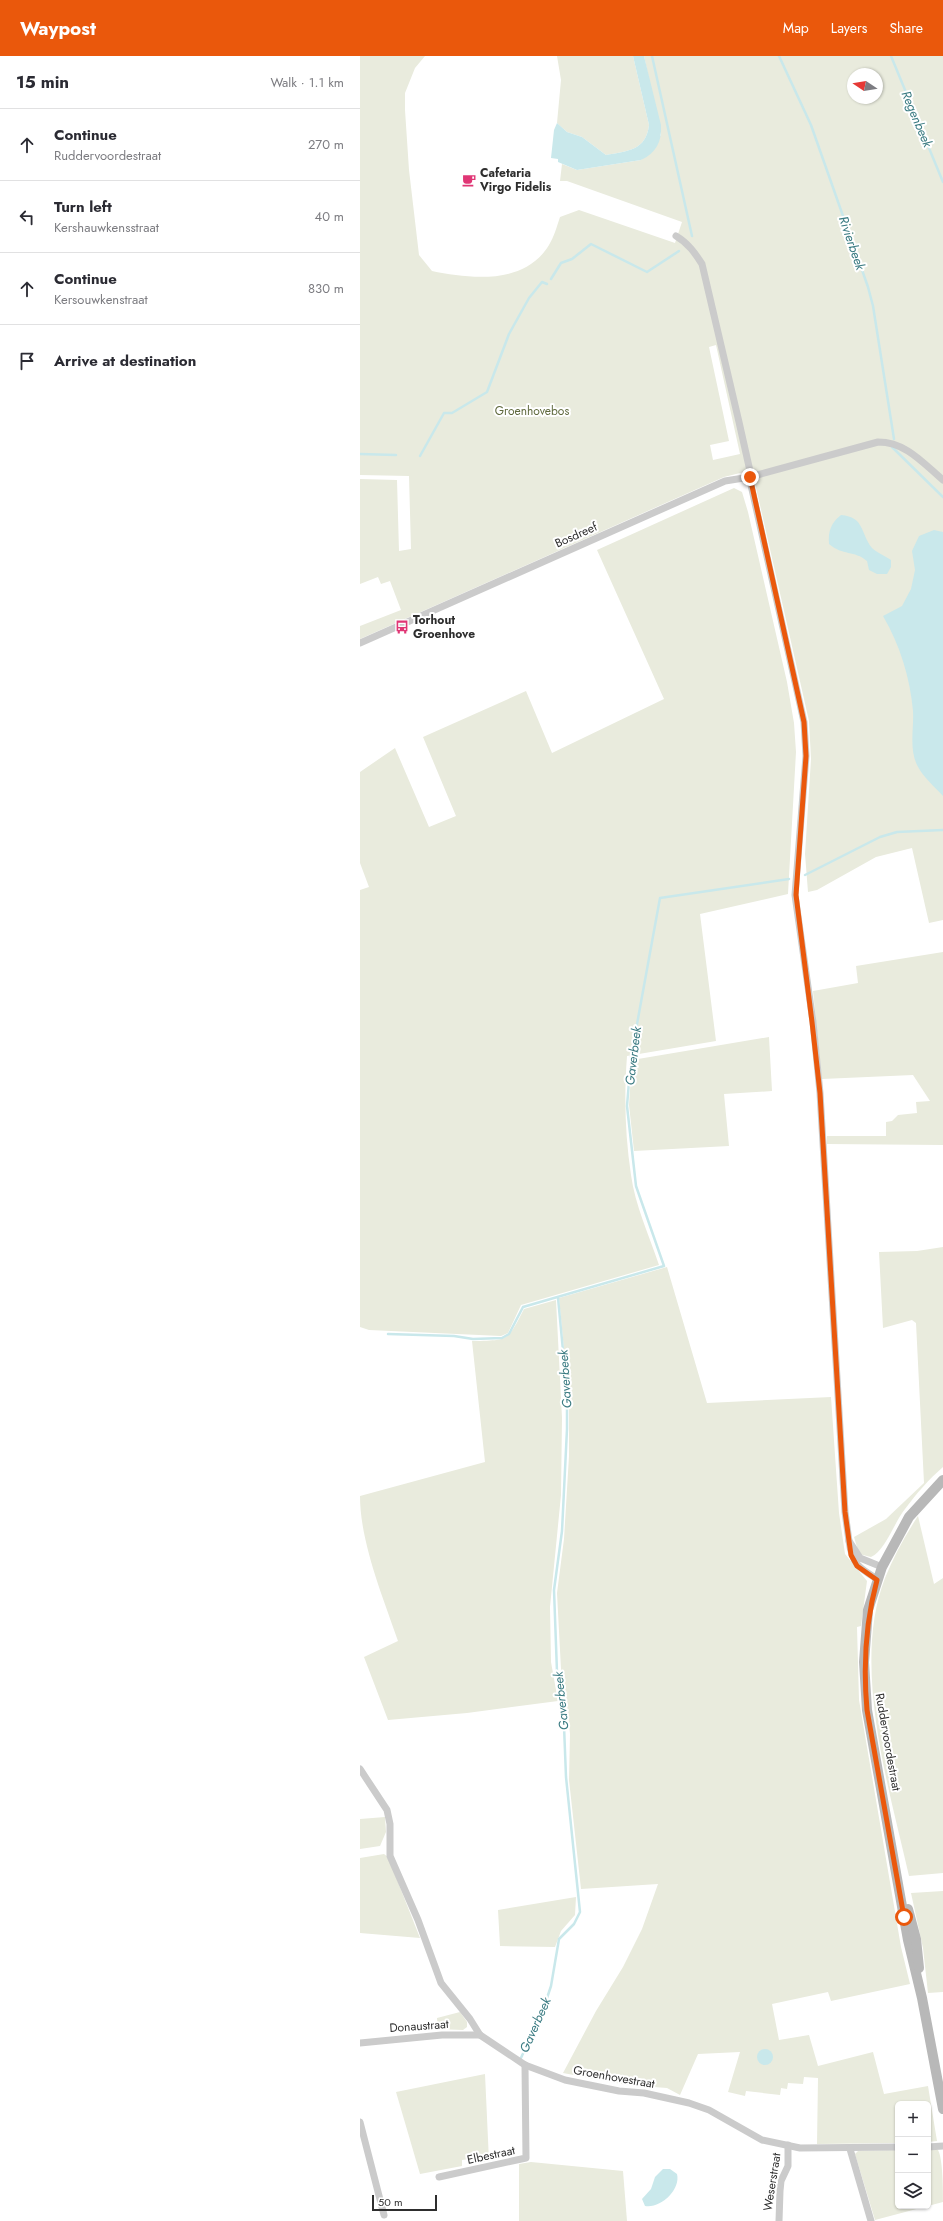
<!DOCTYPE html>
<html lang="en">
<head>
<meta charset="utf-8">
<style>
  :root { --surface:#fff; --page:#f2f2f3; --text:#2b2b33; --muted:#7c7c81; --line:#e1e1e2; --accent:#ea580c }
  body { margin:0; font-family:Jost,sans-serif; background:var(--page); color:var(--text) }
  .controls { position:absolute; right:12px; bottom:12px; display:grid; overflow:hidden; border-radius:6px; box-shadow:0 1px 3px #0004 }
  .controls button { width:36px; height:36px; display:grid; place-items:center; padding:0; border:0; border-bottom:1px solid var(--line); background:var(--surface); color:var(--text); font:20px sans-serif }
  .compass { position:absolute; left:487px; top:12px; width:36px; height:36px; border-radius:50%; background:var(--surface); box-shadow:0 1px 3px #0004; rotate:282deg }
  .scale { position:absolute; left:12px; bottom:10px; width:65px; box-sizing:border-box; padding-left:4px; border:2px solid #2e2e2e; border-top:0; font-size:11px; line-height:14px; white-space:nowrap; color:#2e2e2e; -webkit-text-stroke:3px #fff; paint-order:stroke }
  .stop { position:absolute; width:12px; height:12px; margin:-9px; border:3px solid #ea580c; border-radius:50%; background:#fff }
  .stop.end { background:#ea580c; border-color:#fff; box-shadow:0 1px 4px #0008 }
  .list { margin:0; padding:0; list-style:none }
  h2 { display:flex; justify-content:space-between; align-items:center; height:52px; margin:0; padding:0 16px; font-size:17px }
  h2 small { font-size:13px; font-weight:400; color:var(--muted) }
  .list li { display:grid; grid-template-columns:26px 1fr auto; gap:12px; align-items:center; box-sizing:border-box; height:72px; padding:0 16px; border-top:1px solid var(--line) }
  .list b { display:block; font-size:15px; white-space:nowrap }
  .list p { margin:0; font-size:13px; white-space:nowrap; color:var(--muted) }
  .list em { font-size:13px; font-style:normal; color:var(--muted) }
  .icon { flex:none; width:22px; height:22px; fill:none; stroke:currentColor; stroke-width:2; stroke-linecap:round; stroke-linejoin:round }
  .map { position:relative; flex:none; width:583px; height:2165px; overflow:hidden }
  header { display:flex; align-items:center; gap:24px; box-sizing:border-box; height:56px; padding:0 20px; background:var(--accent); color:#fff }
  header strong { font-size:19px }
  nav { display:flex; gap:22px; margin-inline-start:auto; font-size:14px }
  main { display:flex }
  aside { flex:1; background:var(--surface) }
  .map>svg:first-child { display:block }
  .green { fill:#e9ebdd; fill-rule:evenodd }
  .water { fill:#c9e8eb }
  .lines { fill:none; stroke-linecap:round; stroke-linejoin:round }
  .stream { stroke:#c9e8eb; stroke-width:2.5 }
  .street { stroke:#cbcbcb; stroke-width:7 }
  .secondary { stroke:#b8b8b8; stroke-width:10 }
  .route { stroke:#ea580c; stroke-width:5 }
  .labels { text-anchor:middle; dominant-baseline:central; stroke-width:4; stroke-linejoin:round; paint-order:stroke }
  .poi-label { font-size:12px; font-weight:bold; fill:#2e2e2e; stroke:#fff; text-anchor:start }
  .park-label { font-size:12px; fill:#5f693d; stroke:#fff }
  .street-label { font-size:12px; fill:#2e2e2e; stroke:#fff }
  .water-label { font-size:13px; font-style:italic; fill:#3a7b82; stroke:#fff }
</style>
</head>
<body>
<header>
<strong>Waypost</strong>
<nav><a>Map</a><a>Layers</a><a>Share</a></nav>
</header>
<main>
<aside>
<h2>15 min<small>Walk · 1.1 km</small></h2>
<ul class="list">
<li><svg class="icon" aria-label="ahead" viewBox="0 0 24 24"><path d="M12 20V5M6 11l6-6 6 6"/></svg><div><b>Continue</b><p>Ruddervoordestraat</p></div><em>270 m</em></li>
<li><svg class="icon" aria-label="left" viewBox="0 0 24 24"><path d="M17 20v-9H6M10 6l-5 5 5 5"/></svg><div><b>Turn left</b><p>Kershauwkensstraat</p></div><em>40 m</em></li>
<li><svg class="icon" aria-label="ahead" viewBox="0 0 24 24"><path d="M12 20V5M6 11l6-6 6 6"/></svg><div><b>Continue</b><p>Kersouwkenstraat</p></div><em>830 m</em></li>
<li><svg class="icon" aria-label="arrive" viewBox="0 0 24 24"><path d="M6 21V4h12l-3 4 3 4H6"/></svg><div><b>Arrive at destination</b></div></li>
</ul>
</aside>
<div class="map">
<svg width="583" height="2165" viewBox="0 0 583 2165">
  <rect width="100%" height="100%" fill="#fff"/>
  <g class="green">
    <path d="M 0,0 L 65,0 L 55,12 L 45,37 L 45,54 L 49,114 L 59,199 L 72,215 C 111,223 165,229 189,189 C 194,181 197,170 200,161 L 219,154 L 315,187 L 322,166 L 207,125 L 200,125 L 202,108 L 217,114 L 281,104 L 301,79 L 284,0 L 583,0 L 583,864 L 569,867 L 552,792 L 516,801 L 457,834 L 448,836 L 445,798 L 451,703 L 449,665 L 392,414 L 364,421 L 0,583 L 0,570 L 41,554 L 30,525 L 21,528 L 18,521 L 0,528 L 0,423 L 37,424 L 39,495 L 51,493 L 49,420 L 0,419 ZM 493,18 L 517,18 L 517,42 L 493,42 ZM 356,289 L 380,398 L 353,404 L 350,389 L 369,385 L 349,291 Z"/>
    <path d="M 197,0 L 273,0 L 289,69 C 286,95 267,95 246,99 L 222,81 L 207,76 L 197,67 L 201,24 Z"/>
    <path d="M 374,432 L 382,436 L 388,456 L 427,626 L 434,667 L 436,696 L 428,838 L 340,858 L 356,985 L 267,1000 C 264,1040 265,1079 271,1119 C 275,1149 289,1179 299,1209 L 161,1249 L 148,1277 L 141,1280 L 9,1274 L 0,1271 L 0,834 L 9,831 L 0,807 L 0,716 L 35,692 L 69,771 L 96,760 L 63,681 L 166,635 L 192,697 L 304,643 L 237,494 Z"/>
    <path d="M 583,896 L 583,1089 L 467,1088 L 467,1080 L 526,1080 L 526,1066 L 532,1065 L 538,1059 L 557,1057 L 556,1046 L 570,1045 L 553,1019 L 462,1023 L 453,935 L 498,927 L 496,910 Z"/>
    <path d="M 409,981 L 412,1035 L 364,1038 L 369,1090 L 274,1095 L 269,1049 L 272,1004 Z"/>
    <path d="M 583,1191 L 583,1411 C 568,1424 557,1437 545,1453 C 535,1465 525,1495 511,1501 L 499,1498 L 494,1481 L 526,1463 L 564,1427 L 556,1267 L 552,1264 L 523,1272 L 519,1196 L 557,1195 Z"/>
    <path d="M 307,1211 L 347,1347 L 471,1341 L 479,1457 L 485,1498 L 507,1525 L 501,1570 L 497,1571 L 499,1644 L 541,1891 L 550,1928 L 471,1945 L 468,1936 L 412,1948 L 419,1984 L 449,1979 L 458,2010 L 513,1996 L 524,2038 L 568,2030 L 577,2085 L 568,2086 L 568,2048 L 538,2048 L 538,2087 L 457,2088 L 458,2022 L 444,2021 L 443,2028 L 428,2027 L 427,2033 L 421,2032 L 420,2039 L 386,2035 L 385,2040 L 368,2036 L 380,1996 L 338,1998 L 320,2039 L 307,2032 L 267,2029 L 203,2017 L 236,1955 L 263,1911 L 282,1873 L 298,1828 L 221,1833 L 209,1724 L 210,1678 L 205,1632 L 201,1613 L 197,1537 L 204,1483 L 209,1400 L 209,1345 L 199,1242 Z"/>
    <path d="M 196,1244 L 202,1362 L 201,1439 L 190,1551 L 191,1606 L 198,1645 L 107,1657 L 28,1664 L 4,1601 L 38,1585 C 23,1541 0,1486 0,1440 L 125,1406 L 112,1285 C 149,1284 147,1286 164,1253 Z"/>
    <path d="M 558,1460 L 574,1528 L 583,1522 L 583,1817 L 549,1820 C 529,1731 491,1610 525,1522 C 534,1500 545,1480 558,1460 Z"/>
    <path d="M 25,1761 L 26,1776 L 20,1790 L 0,1793 L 0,1763 Z"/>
    <path d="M 24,1798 L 28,1801 L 60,1882 L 0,1877 L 0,1802 Z"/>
    <path d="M 583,1835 L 583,1936 L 568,1937 L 563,1892 L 551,1837 Z"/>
    <path d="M 216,1841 L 215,1859 L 201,1875 L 195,1891 L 140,1890 L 138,1854 Z"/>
    <path d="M 100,1956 L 107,1966 L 107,1971 L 103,1974 L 78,1973 L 77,1962 Z"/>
    <path d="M 125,2018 L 129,2105 L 112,2108 L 109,2103 L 102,2104 L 102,2110 L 60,2118 L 36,2036 Z"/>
    <path d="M 568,2093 L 578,2094 C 583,2103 583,2134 583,2146 L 515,2164 L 495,2098 L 498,2095 L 538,2094 L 538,2150 L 568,2150 Z"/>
    <path d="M 171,2106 L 263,2115 L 267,2165 L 159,2165 L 159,2108 Z"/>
  </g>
  <g class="water">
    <path d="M 273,0 L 284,0 L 301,69 C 302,86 296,97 281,104 L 217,114 L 198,106 L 198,103 L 191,102 L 194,74 L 197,67 L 207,76 L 222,81 L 246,99 C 267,95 286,95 289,69 Z"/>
    <path d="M 481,459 C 505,461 500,477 512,492 C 516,496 525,500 531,504 L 531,511 L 527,518 L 517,518 L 509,514 L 507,505 C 494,494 483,500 469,488 C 468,475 471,467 481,459 Z"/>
    <path d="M 574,474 L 583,476 L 583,740 C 575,731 562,720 557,709 C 549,692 554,673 553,655 C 550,622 540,589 523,560 L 542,550 L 551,533 L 555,514 L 552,495 L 559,480 Z"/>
    <circle cx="405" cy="2001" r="8"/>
    <path d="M 303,2113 L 310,2113 L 317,2118 C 321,2134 300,2153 285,2150 L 282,2143 L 291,2133 L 295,2121 Z"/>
  </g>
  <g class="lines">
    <g class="stream">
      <path d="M 292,0 L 332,180"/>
      <path d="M 419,0 L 451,69 L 508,231 L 513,250 L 534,383"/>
      <path d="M 531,0 L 583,126"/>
      <path d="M 191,223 L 201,207 L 212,203 L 231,188 L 287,216 L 319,195"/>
      <path d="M 532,391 L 583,441"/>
      <path d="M 0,398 L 36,399"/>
      <path d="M 60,400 L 84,357 L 92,357 L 127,336 L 149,278 L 169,242 L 182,226 L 187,228"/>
      <path d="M 445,819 L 520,781 L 537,776 L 583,774"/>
      <path d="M 28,1278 L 94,1280 L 113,1283 L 142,1282 L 149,1278 L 163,1251 L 304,1210 L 276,1130 L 267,1050 L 271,1001 L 300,842 L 429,823"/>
      <path d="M 160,2004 L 182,1957 L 191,1930 L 199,1883 L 214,1868 L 220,1856 L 206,1721 L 203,1644 L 197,1616 L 194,1534 L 202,1475 L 207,1373 L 207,1337 L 198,1242"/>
    </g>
    <g class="street">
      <path d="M 316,180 C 328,187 335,197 342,208 L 379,366 L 390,415 L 391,429 L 444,666 L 446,700 L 435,839 L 453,966 L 460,1037 L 485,1456 L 489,1485"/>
      <path d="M 0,587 L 365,425 L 390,421 L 518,386 C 546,386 563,407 583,424"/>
      <path d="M 517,1523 C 499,1512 492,1508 489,1485 L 500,1502 L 522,1511"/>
      <path d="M 0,1713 L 27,1754 L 30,1768 L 30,1800 L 58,1864 L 81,1927 L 110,1963 L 120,1979 L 165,2009 L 205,2024 L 259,2035 L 284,2037 L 329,2047 L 349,2054 L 402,2084 L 440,2092 L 538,2091"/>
      <path d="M 0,1987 L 82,1979 L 120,1979"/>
      <path d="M 0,2066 L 24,2159"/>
      <path d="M 568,2091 L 583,2090"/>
      <path d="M 490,2093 L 511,2165"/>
      <path d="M 79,2121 L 166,2102 L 165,2009"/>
      <path d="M 419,2165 L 420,2135 L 421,2125 L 428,2110 L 428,2089"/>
    </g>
    <g class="secondary">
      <path d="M 583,1424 L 549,1461 L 522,1511 L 508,1554 L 504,1606 L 507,1654 L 548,1884 L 562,1942 L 583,2053"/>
      <path d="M 548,1853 L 556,1883 L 559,1912"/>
    </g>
  </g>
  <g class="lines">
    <path class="route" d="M 390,421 L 444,666 L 446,700 L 436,839 L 452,966 L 460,1037 L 485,1456 L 491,1499 L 497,1510 L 517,1524 C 505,1568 503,1609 507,1654 L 544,1861"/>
  </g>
  <defs>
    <g id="cafe-bare" transform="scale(1.08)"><path d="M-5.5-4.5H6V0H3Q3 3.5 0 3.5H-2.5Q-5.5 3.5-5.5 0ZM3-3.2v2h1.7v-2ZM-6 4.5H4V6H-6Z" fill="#e03675" stroke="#fff" stroke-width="2.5" paint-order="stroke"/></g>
    <g id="bus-bare" transform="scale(1.08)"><path d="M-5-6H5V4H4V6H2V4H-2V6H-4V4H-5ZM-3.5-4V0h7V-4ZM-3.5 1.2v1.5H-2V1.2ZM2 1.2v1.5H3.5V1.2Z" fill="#e03675" stroke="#fff" stroke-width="2.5" paint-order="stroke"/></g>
  </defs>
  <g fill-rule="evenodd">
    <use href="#cafe-bare" x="109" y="124"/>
    <use href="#bus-bare" x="42" y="571"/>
  </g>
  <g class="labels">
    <g class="poi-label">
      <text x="120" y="117">Cafetaria<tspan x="120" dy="14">Virgo Fidelis</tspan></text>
      <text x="53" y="564">Torhout<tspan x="53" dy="14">Groenhove</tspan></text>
    </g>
    <g class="park-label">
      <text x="172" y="355">Groenhovebos</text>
    </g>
    <g class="street-label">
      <text transform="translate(216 479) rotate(-24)">Bosdreef</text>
      <text transform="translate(528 1686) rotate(80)">Ruddervoordestraat</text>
      <text transform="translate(59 1970) rotate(-4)">Donaustraat</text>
      <text transform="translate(254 2021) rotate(10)">Groenhovestraat</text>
      <text transform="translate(131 2099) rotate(-12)">Elbestraat</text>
      <text transform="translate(412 2126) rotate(-81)">Weserstraat</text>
    </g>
    <g class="water-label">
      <text transform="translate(557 63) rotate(67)">Regenbeek</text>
      <text transform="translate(492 187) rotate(71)">Rivierbeek</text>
      <text transform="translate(273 1000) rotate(-83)">Gaverbeek</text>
      <text transform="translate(205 1323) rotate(-94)">Gaverbeek</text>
      <text transform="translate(201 1645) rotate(-96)">Gaverbeek</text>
      <text transform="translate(175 1969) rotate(-66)">Gaverbeek</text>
    </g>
  </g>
</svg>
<div class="controls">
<button>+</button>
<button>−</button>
<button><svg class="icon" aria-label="layers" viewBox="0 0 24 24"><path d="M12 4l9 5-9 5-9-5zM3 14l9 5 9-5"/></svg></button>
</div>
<svg class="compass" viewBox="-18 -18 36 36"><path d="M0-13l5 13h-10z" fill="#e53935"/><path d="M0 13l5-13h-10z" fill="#7c7c81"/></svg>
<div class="scale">50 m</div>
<div class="stop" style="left:544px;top:1861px"></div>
<div class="stop end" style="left:390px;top:421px"></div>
</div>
</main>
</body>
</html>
